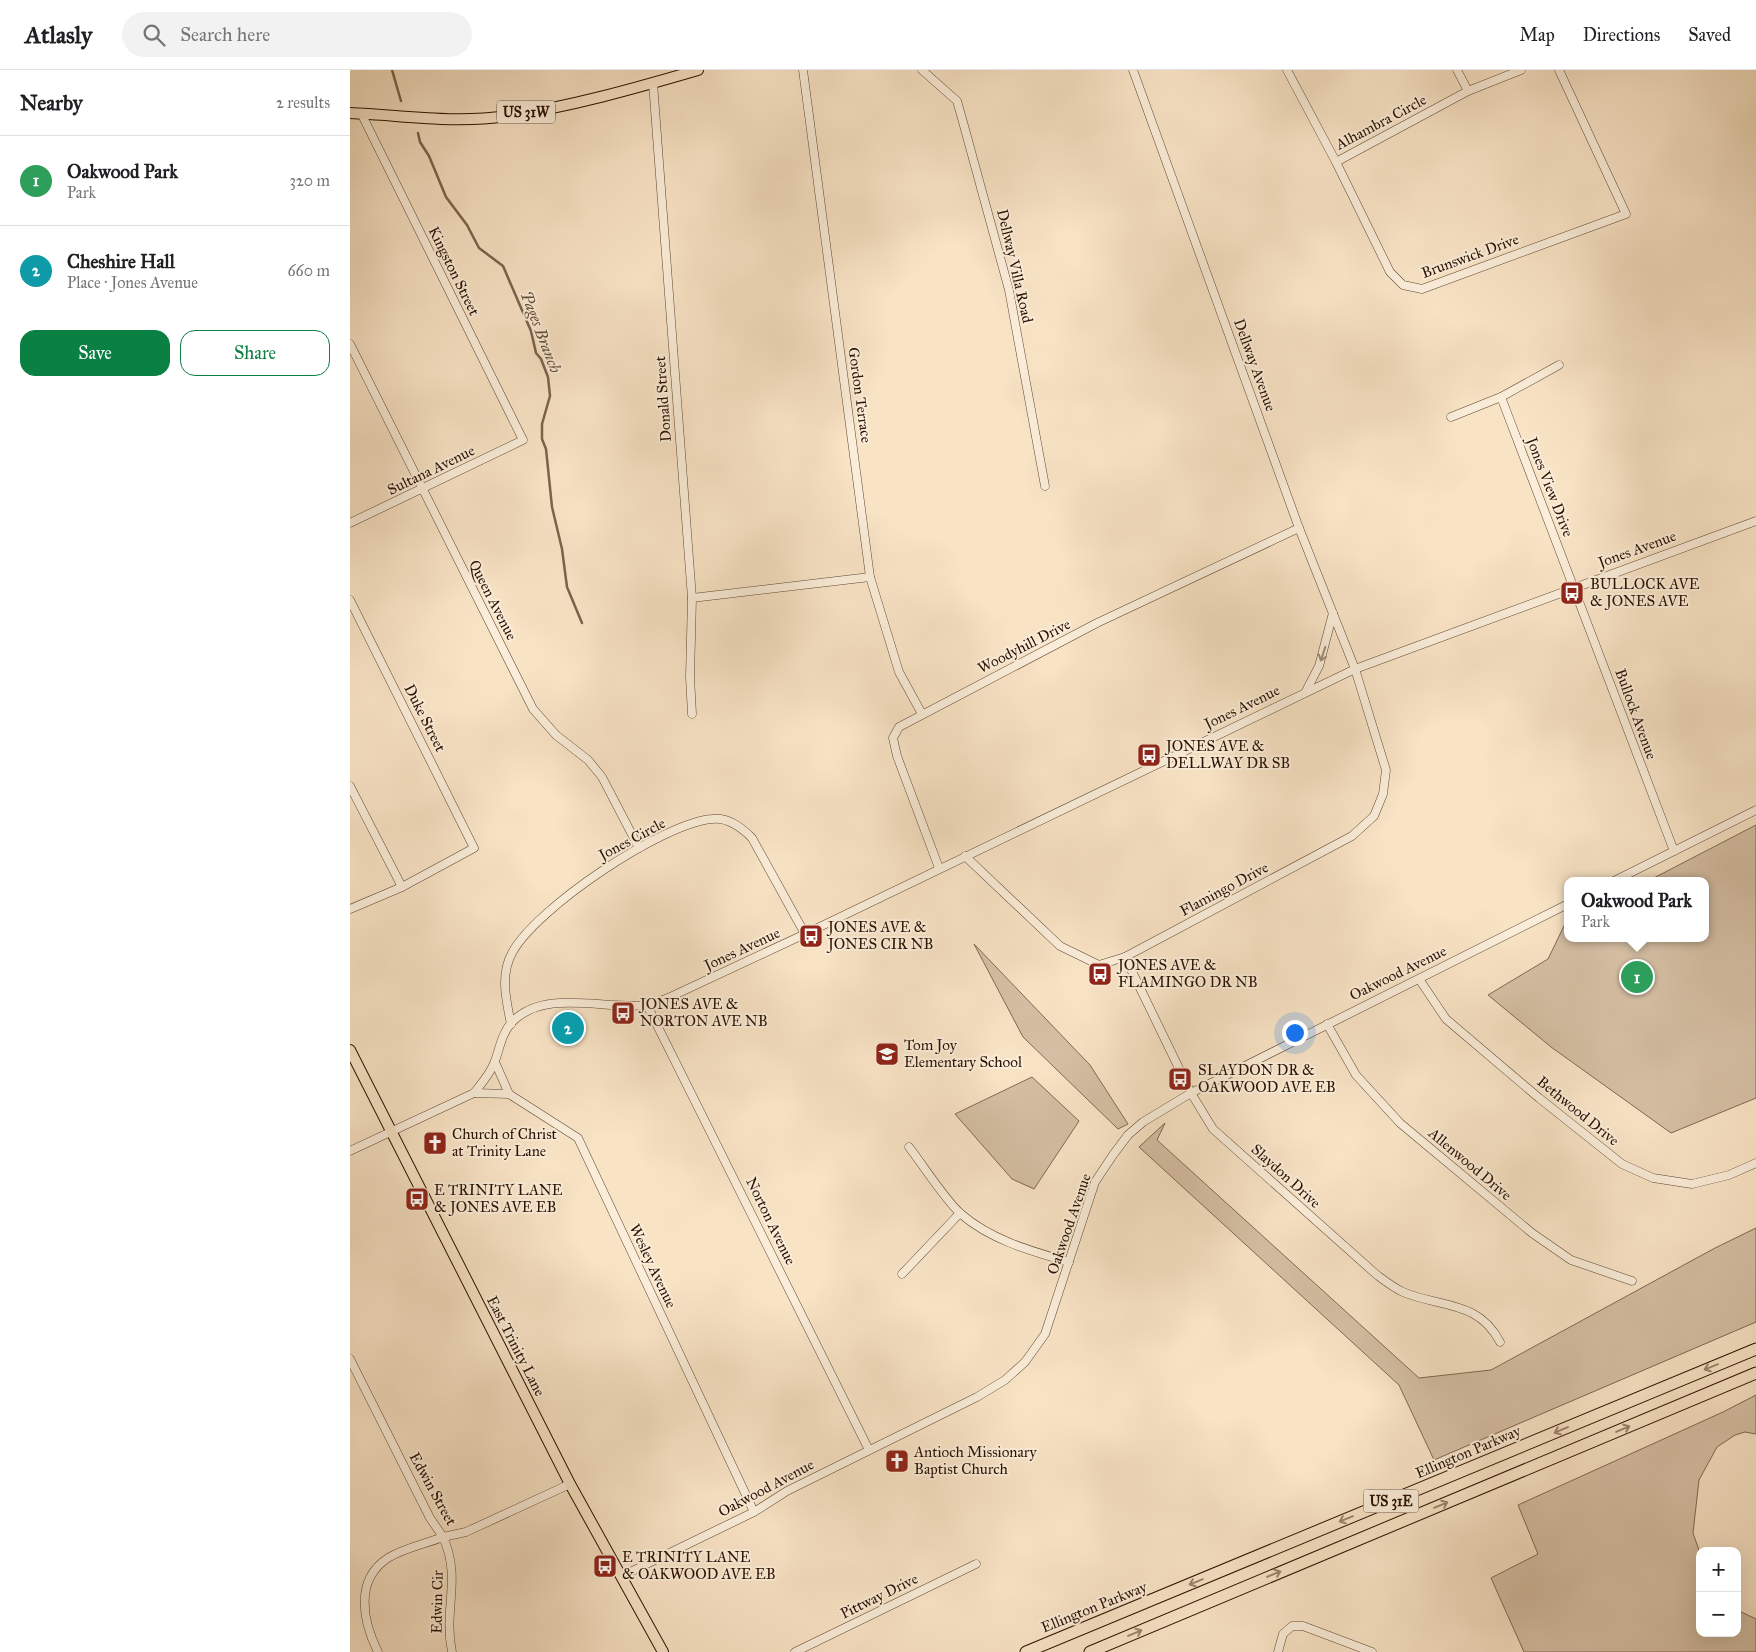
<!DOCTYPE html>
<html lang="en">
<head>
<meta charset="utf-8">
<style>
  :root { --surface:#fff; --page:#f2f2f2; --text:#202124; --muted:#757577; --line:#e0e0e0; --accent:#0b8043 }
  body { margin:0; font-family:"IM FELL Great Primer",serif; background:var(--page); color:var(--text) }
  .controls { position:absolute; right:15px; bottom:15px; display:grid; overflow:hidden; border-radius:10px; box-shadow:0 5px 20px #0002 }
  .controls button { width:45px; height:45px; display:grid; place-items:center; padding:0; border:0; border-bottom:1px solid var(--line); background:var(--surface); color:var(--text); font:25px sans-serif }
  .you { position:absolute; left:944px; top:962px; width:18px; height:18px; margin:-12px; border:4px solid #fff; border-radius:50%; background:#1a73e8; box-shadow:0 0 0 8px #1a73e833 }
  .badge { display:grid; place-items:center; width:32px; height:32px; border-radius:50%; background:var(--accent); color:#fff; font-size:16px; font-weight:700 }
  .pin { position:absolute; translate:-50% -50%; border:2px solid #fff; box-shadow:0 1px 5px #0006 }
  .popup { position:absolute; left:1214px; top:807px; width:145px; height:65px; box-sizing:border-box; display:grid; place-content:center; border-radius:10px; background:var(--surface); filter:drop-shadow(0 1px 4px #0005); font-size:16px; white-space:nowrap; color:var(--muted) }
  .popup b { font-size:19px; color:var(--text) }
  .popup::after { content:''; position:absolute; left:50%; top:100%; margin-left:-10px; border:10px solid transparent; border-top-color:var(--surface) }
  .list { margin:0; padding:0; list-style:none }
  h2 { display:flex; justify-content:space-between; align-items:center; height:65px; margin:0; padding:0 20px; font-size:21px }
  h2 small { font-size:16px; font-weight:400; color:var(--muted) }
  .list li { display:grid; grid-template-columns:32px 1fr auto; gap:15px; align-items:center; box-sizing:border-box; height:90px; padding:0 20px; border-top:1px solid var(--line) }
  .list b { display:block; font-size:19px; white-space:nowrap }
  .list p { margin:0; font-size:16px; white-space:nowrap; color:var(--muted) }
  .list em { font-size:16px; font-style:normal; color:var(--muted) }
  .actions { display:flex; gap:10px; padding:15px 20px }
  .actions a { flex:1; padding:11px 0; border:1px solid var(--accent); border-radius:15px; text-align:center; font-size:18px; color:var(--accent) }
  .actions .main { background:var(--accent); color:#fff }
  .icon { flex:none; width:28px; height:28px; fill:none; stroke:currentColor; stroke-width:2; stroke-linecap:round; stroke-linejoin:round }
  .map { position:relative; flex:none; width:1406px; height:1582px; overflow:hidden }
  header { display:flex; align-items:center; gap:30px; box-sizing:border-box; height:70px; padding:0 25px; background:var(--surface); border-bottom:1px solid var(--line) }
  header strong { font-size:24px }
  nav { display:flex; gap:28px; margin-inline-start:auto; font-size:18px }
  .search { width:350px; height:45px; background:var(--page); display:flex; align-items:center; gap:12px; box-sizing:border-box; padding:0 18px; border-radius:28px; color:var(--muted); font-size:19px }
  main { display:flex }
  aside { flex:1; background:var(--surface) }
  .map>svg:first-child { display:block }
  .green { fill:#d5bfa4; stroke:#806852 }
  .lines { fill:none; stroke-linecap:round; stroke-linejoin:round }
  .stream { stroke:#7c634e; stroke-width:2.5 }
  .minor-casing { stroke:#5e4531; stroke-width:9 }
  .major-casing { stroke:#2b1000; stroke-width:12 }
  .highway-casing { stroke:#2b1000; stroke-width:13 }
  .minor { stroke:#faedd9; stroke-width:8 }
  .major { stroke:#f8e3c5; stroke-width:10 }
  .highway { stroke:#f8e3c5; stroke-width:11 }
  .oneway { stroke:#9d8a77 }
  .oneway2 { stroke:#9c846c }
  .labels { text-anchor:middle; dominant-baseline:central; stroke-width:4; stroke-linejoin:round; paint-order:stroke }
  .shield { fill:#faedd9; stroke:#695241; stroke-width:1 }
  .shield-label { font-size:14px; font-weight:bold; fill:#2b1000 }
  .street-label { font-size:15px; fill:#2b1000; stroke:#faedd9 }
  .poi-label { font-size:15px; fill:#2b1000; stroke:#faedd9; text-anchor:start }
  .water-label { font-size:16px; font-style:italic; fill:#684f3a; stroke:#faedd9 }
</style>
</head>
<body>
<header>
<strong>Atlasly</strong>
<div class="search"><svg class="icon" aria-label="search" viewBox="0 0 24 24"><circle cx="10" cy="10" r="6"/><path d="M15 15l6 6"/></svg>Search here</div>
<nav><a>Map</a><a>Directions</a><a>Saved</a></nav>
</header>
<main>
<aside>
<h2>Nearby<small>2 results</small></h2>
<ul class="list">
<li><span class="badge" style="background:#2e9e5b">1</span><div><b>Oakwood Park</b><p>Park</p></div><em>320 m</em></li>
<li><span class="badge" style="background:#0f9aa8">2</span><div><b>Cheshire Hall</b><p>Place · Jones Avenue</p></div><em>660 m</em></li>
</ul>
<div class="actions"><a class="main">Save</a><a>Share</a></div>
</aside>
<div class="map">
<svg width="1406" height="1582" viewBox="0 0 1406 1582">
  <rect width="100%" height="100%" fill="#f8e3c5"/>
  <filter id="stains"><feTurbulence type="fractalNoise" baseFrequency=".004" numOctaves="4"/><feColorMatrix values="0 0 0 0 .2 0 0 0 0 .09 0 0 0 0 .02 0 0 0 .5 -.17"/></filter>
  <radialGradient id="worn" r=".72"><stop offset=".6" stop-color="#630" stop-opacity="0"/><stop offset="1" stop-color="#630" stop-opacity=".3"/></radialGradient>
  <g class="green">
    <path d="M 1406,755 L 1406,1028 L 1321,1063 L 1201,977 L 1138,925 L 1198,889 L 1215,854 L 1218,852 L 1218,868 L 1356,868 L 1356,811 L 1298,811 Z"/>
    <path d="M 624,874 L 740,995 L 778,1054 L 768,1059 L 673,967 Z"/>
    <path d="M 682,1007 L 729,1051 L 684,1119 L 662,1109 L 605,1044 Z"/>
    <path d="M 815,1053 L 807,1070 L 1069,1308 L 1141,1300 L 1365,1178 L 1406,1158 L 1406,1252 L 1084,1390 L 1049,1315 L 789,1077 Z"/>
    <path d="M 1406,1325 L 1406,1364 L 1395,1362 L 1385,1365 L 1367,1377 L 1349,1410 L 1343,1463 L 1350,1483 L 1350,1563 L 1387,1563 L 1387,1540 L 1406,1549 L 1406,1582 L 1174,1582 L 1141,1508 L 1188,1484 L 1168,1435 L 1373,1342 Z"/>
  </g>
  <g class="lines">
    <g class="stream">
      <path d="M 42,0 L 51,31"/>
      <path d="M 68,63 L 70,72 L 79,86 L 96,127 L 117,155 L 129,178 L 153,196 L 181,261 L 186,283 L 191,289 L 198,307 L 200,326 L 192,354 L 192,369 L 196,379 L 202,437 L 212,479 L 217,517 L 232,553"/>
    </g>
    <g class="minor-casing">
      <g id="minor">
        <path d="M 453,0 L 520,507 L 549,602 L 572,644"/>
        <path d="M 572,0 L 607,31 L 613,52 L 659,220 L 695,416"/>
        <path d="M 937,0 L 986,92 L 1040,202 L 1053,215 L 1072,219 L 1276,144 L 1209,0"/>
        <path d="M 1107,0 L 1118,21"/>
        <path d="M 303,13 L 342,528 L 340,607 L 342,644"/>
        <path d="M 986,92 L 1118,21 L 1171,0"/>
        <path d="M 0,274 L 183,639 L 206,665 L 238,690 L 252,707 L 289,778"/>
        <path d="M 1151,327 L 1324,781"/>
        <path d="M 1101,347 L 1151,327 L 1209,295"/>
        <path d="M 0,453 L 173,370 L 11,43"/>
        <path d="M 342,528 L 520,507"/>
        <path d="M 0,530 L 124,778 L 52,817 L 0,839"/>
        <path d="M 956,621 L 969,596 L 983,543"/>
        <path d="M 0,716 L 52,817"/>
        <path d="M 615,786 L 710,876 L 749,895 L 775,887 L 1002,766 L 1024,746 L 1033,724 L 1036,700 L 1005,599 L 949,458 L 783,0"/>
        <path d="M 589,798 L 547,686 L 543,668 L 549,657 L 747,553 L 949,458"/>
        <path d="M 1264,811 L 1406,740"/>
        <path d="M 775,887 L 841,1023 L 863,1059 L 1027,1205 C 1035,1211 1044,1218 1053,1222 C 1091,1238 1128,1230 1150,1272"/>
        <path d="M 1069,909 L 1096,949 L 1189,1028 L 1272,1094 L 1303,1108 L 1342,1114 L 1379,1105 L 1406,1093"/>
        <path d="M 297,935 L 519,1380"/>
        <path d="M 161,954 C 156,930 150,905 162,883 C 185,839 312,753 362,749 C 378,747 391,757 402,768 L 455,864"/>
        <path d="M 977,954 L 1006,1005 L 1050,1053 L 1182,1163 L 1221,1190 L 1282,1211"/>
        <path d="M 145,992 L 159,1024"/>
        <path d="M 124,1023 L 159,1024 L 228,1068 L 404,1442"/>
        <path d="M 559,1077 C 573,1095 595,1130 611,1144 C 641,1170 681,1181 719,1192"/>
        <path d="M 0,1081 L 124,1023 C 132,1013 141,1003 145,991 C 150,977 152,963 162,952 C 195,918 254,940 296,935 C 303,934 311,931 318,928 L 455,864 L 1005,599 L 1406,451"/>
        <path d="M 552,1204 L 610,1143"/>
        <path d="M 0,1289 L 80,1448 L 93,1467 L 116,1462 L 220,1414"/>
        <path d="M 272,1506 L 404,1442 L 437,1421 L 627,1327 L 655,1310 L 675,1292 L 695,1264 L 745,1112 L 763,1085 L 778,1065 L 793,1052 L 841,1023 L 1218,834"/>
        <path d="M 28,1582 C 13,1552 4,1510 38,1488 C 54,1478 75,1474 93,1467 C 112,1509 93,1539 102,1582"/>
        <path d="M 445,1582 L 626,1494"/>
        <path d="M 928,1582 L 933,1564 L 942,1556 L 953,1556 L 1022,1582"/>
      </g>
    </g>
    <g class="major-casing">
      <g id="major">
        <path d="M 0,43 C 52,45 104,54 156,46 C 220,37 286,18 348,0"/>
        <path d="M 0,980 L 220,1414 L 313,1582"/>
      </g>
    </g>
    <g class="highway-casing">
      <g id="highway">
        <path d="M 676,1582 L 1406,1279"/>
        <path d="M 740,1582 L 1406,1303"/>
      </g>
    </g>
    <use href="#minor" class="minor"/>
    <use href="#major" class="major"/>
    <use href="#highway" class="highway"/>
  </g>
  <defs><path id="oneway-shaft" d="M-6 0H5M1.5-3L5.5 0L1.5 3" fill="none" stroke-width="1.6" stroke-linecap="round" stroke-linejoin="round" transform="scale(1.25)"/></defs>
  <use class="oneway" href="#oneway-shaft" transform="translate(973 584) rotate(108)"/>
  <g class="oneway2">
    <use href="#oneway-shaft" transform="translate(1361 1297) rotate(158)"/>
    <use href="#oneway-shaft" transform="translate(1273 1359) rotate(-23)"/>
    <use href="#oneway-shaft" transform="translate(1211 1360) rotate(157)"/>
    <use href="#oneway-shaft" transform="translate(1091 1435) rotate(-23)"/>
    <use href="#oneway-shaft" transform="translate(996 1449) rotate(158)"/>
    <use href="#oneway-shaft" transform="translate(924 1504) rotate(-22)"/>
    <use href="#oneway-shaft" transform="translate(846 1512) rotate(158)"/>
    <use href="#oneway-shaft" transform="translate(785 1563) rotate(-23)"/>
  </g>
  <defs>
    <g id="bus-square" transform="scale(1.25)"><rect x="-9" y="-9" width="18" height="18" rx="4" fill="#8f2418" stroke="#faedd9"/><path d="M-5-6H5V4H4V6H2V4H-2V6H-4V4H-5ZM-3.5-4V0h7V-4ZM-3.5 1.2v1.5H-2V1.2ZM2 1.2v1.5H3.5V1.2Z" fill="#fff"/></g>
    <g id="school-square" transform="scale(1.25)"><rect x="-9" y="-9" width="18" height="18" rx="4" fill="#8f2418" stroke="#faedd9"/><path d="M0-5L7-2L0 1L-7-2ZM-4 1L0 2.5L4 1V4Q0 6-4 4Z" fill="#fff"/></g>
    <g id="church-square" transform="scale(1.25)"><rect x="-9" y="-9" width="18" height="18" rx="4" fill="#8f2418" stroke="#faedd9"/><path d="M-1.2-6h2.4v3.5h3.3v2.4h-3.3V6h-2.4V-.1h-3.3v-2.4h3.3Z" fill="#fff"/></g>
  </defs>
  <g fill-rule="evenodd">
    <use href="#bus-square" x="1222" y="523"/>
    <use href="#bus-square" x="799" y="685"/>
    <use href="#bus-square" x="461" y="866"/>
    <use href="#bus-square" x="750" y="904"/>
    <use href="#bus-square" x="273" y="943"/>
    <use href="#school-square" x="537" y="984"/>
    <use href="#bus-square" x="830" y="1009"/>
    <use href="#church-square" x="85" y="1073"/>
    <use href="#bus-square" x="67" y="1129"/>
    <use href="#church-square" x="547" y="1391"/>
    <use href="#bus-square" x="255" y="1496"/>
  </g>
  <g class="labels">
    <g class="shield">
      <rect x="147" y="30.5" width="58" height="23" rx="4"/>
      <rect x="1013.5" y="1419.5" width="55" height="23" rx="4"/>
    </g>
    <g class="shield-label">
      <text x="176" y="42">US 31W</text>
      <text x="1041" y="1431">US 31E</text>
    </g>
    <g class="street-label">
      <text transform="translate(1031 52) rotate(-28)">Alhambra Circle</text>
      <text transform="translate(1120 186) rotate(-20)">Brunswick Drive</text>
      <text transform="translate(665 196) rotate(77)">Dellway Villa Road</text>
      <text transform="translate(104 201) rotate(64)">Kingston Street</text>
      <text transform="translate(905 295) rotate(70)">Dellway Avenue</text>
      <text transform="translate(510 325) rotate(82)">Gordon Terrace</text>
      <text transform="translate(313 329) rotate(-94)">Donald Street</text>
      <text transform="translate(81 400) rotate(-26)">Sultana Avenue</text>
      <text transform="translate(1200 417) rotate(69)">Jones View Drive</text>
      <text transform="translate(1287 479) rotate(-20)">Jones Avenue</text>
      <text transform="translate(143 530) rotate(63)">Queen Avenue</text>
      <text transform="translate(674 576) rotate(-27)">Woodyhill Drive</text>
      <text transform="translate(892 637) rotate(-26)">Jones Avenue</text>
      <text transform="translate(1286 644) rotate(70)">Bullock Avenue</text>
      <text transform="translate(75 648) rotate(63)">Duke Street</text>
      <text transform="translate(282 769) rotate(-28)">Jones Circle</text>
      <text transform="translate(874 819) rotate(-28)">Flamingo Drive</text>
      <text transform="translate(392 879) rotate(-25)">Jones Avenue</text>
      <text transform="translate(1048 903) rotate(-26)">Oakwood Avenue</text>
      <text transform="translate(1228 1041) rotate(39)">Bethwood Drive</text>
      <text transform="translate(1120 1094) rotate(40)">Allenwood Drive</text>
      <text transform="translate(936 1106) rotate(42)">Slaydon Drive</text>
      <text transform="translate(421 1151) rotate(64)">Norton Avenue</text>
      <text transform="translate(719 1154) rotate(-71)">Oakwood Avenue</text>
      <text transform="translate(303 1196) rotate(65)">Wesley Avenue</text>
      <text transform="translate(166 1276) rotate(63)">East Trinity Lane</text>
      <text transform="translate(1118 1382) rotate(-23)">Ellington Parkway</text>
      <text transform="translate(416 1418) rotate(-28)">Oakwood Avenue</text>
      <text transform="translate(83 1419) rotate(61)">Edwin Street</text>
      <text transform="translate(529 1526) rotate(-26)">Pittway Drive</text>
      <text transform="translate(87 1532) rotate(-89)">Edwin Cir</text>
      <text transform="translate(744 1537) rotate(-22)">Ellington Parkway</text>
    </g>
    <g class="poi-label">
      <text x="1240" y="514">BULLOCK AVE<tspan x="1240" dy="17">&amp; JONES AVE</tspan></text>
      <text x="816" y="676">JONES AVE &amp;<tspan x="816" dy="17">DELLWAY DR SB</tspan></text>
      <text x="478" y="857">JONES AVE &amp;<tspan x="478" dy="17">JONES CIR NB</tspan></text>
      <text x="768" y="895">JONES AVE &amp;<tspan x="768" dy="17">FLAMINGO DR NB</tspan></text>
      <text x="290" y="934">JONES AVE &amp;<tspan x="290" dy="17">NORTON AVE NB</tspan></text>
      <text x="554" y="975">Tom Joy<tspan x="554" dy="17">Elementary School</tspan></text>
      <text x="848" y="1000">SLAYDON DR &amp;<tspan x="848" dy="17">OAKWOOD AVE EB</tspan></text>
      <text x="102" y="1064">Church of Christ<tspan x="102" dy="17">at Trinity Lane</tspan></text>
      <text x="84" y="1120">E TRINITY LANE<tspan x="84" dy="17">&amp; JONES AVE EB</tspan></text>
      <text x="564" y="1382">Antioch Missionary<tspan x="564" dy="17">Baptist Church</tspan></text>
      <text x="272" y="1487">E TRINITY LANE<tspan x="272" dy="17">&amp; OAKWOOD AVE EB</tspan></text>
    </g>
    <g class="water-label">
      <text transform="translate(191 262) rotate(69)">Pages Branch</text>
    </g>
  </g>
  <rect width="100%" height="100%" filter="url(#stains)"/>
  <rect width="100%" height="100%" fill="url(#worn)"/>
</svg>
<div class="controls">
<button>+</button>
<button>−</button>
</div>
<div class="you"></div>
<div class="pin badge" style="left:1287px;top:907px;background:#2e9e5b">1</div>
<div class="popup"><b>Oakwood Park</b>Park</div>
<div class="pin badge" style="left:218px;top:958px;background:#0f9aa8">2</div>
</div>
</main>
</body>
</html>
